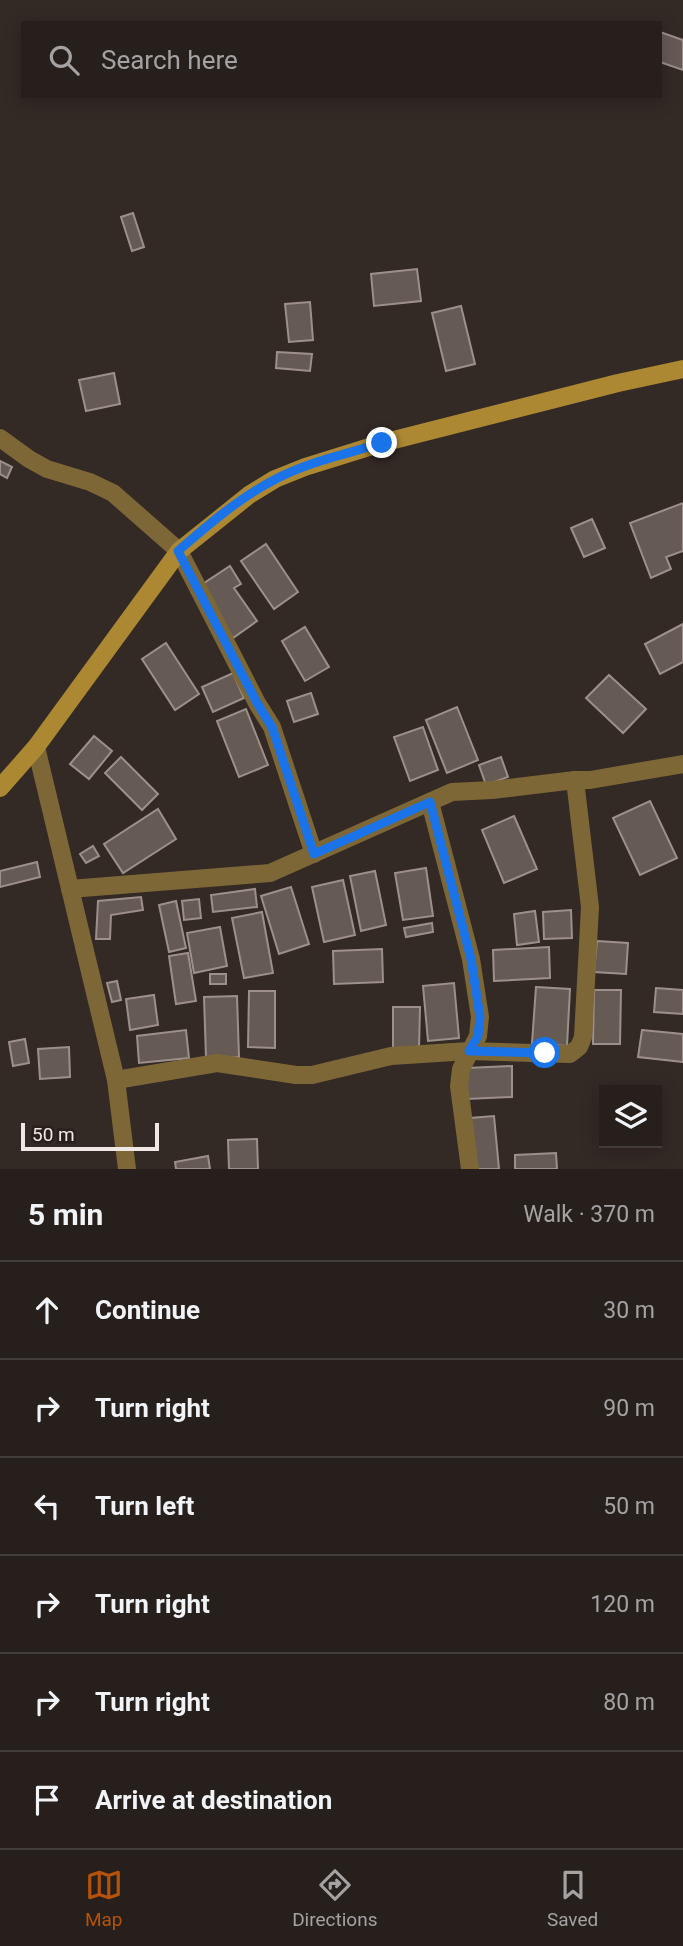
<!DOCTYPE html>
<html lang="en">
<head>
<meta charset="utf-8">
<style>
  :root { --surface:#261f1c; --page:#2e2725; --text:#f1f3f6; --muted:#a4a2a3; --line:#423d3b; --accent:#b45309 }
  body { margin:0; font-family:Roboto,sans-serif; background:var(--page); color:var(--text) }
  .controls { position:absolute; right:21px; bottom:21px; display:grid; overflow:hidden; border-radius:0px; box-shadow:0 4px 18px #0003 }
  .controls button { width:63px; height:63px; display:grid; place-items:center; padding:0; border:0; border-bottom:2px solid var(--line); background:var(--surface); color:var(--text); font:35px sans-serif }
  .scale { position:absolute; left:21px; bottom:18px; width:138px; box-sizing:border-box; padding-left:7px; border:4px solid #efe8e5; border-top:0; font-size:19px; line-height:24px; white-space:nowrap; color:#efe8e5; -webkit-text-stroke:5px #291f1b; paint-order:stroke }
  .stop { position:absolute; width:21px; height:21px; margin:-16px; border:5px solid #1a73e8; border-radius:50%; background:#fff }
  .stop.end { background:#1a73e8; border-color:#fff; box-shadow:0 2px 7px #0008 }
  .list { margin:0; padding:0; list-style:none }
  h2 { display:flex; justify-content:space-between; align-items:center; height:91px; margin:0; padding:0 28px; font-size:30px }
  h2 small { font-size:23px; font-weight:400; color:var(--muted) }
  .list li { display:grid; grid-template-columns:46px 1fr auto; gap:21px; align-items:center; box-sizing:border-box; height:98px; padding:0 28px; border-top:2px solid var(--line) }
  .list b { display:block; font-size:26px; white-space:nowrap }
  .list em { font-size:23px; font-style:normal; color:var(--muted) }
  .icon { flex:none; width:38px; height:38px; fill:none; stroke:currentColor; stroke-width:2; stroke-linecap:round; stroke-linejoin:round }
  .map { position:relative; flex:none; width:683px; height:1169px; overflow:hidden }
  .search { position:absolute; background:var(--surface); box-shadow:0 4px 18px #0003; left:21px; right:21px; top:21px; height:77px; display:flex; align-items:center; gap:18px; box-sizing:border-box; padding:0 24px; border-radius:0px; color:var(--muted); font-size:26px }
  .sheet { height:679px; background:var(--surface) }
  nav { display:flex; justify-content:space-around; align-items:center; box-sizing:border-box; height:98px; border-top:2px solid var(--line); background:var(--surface); font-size:19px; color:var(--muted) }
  nav a { display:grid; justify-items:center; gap:4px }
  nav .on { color:var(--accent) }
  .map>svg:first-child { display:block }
  .building { fill:#665a55; stroke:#9d908b; stroke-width:2 }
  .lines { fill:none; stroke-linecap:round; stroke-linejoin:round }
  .street { stroke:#7e6736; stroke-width:18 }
  .secondary { stroke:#ad8833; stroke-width:18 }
  .route { stroke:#1a73e8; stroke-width:9 }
</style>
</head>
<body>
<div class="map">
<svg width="683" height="1169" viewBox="0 0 683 1169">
  <rect width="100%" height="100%" fill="#332925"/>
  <g class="building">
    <path d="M 660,32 L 683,40 L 683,70 L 660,62 Z"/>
    <path d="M 133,213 L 144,247 L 132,251 L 121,217 Z"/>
    <path d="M 417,269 L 421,301 L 374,306 L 371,274 Z"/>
    <path d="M 310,302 L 313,340 L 289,342 L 285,304 Z"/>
    <path d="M 461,306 L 475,364 L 446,371 L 432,313 Z"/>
    <path d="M 277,352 L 312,354 L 310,371 L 276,368 Z"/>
    <path d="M 114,373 L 120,404 L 86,411 L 79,380 Z"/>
    <path d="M 0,461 L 12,467 L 7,478 L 0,474 Z"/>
    <path d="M 683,503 L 683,551 L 666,557 L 671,569 L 651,578 L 630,523 Z"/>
    <path d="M 592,519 L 605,548 L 584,557 L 571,528 Z"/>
    <path d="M 266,544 L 298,592 L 274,609 L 241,561 Z"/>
    <path d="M 230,566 L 241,584 L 234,588 L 257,621 L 233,638 L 198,587 Z"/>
    <path d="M 683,624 L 683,662 L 660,674 L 645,644 Z"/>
    <path d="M 305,627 L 329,667 L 305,681 L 282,641 Z"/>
    <path d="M 166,643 L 199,694 L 175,710 L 142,659 Z"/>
    <path d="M 233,673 L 244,698 L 213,712 L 202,687 Z"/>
    <path d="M 609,675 L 646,709 L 623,733 L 586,698 Z"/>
    <path d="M 311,693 L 318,714 L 294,722 L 287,701 Z"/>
    <path d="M 457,707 L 478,760 L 447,773 L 426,720 Z"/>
    <path d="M 246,709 L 268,765 L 239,777 L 217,721 Z"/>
    <path d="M 423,727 L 438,770 L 410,781 L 394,737 Z"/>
    <path d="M 94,736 L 112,751 L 89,779 L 70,764 Z"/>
    <path d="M 121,757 L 158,794 L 142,810 L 105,773 Z"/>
    <path d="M 501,757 L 508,777 L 486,785 L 479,765 Z"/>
    <path d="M 650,801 L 677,858 L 640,875 L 613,818 Z"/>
    <path d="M 158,809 L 176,839 L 123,873 L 104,844 Z"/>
    <path d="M 514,816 L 537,869 L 504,883 L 482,830 Z"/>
    <path d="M 93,846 L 99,856 L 86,863 L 80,854 Z"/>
    <path d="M 37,862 L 40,877 L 0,887 L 0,871 Z"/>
    <path d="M 426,868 L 433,916 L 403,920 L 395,873 Z"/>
    <path d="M 375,871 L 386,925 L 361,931 L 350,876 Z"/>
    <path d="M 343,880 L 355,935 L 324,942 L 312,887 Z"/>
    <path d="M 291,887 L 309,944 L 279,954 L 261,896 Z"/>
    <path d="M 255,889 L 257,907 L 213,912 L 211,895 Z"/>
    <path d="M 141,897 L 143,910 L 111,915 L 110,939 L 96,939 L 98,901 Z"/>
    <path d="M 199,899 L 201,918 L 184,920 L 182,901 Z"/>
    <path d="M 176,901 L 186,948 L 169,952 L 159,905 Z"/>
    <path d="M 571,910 L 572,938 L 544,939 L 543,912 Z"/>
    <path d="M 535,911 L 539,942 L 517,945 L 514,914 Z"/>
    <path d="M 262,912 L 273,973 L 244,978 L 232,918 Z"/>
    <path d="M 432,923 L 433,932 L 406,937 L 404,928 Z"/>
    <path d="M 220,927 L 227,966 L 194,973 L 187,933 Z"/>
    <path d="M 597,941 L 628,943 L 626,974 L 594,972 Z"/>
    <path d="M 549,947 L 550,978 L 494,981 L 493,950 Z"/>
    <path d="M 382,949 L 383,982 L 334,984 L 333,951 Z"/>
    <path d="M 188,953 L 196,1001 L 176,1004 L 169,956 Z"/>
    <rect x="210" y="974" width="16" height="10"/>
    <path d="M 117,981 L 121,1000 L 112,1002 L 107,983 Z"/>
    <path d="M 454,983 L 459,1038 L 428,1041 L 423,986 Z"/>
    <path d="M 536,987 L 570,989 L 567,1046 L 532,1043 Z"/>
    <path d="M 656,988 L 683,990 L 683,1014 L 654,1012 Z"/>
    <path d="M 594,990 L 621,990 L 620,1044 L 593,1044 Z"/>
    <path d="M 249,991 L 275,991 L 275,1048 L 248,1047 Z"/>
    <path d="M 154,995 L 158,1025 L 130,1030 L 126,999 Z"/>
    <path d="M 237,996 L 239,1057 L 206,1058 L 204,997 Z"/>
    <path d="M 393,1007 L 420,1007 L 419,1050 L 393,1050 Z"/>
    <path d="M 186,1030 L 189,1058 L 139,1063 L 137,1036 Z"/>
    <path d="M 642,1030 L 683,1034 L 683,1062 L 638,1057 Z"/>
    <path d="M 25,1039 L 29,1063 L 13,1066 L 9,1042 Z"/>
    <path d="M 69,1047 L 70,1077 L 40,1079 L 38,1049 Z"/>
    <path d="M 512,1066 L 512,1097 L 467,1099 L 467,1068 Z"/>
    <path d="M 494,1116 L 499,1169 L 474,1169 L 470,1118 Z"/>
    <path d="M 257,1139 L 258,1169 L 229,1169 L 228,1140 Z"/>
    <path d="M 556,1153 L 557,1169 L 515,1169 L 515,1155 Z"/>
    <path d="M 208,1156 L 210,1169 L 176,1169 L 175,1162 Z"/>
  </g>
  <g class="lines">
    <g class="street">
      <path d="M 0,438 L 29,459 L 47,469 L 90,482 L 113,493 L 179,551 L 257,703 L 272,727 L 314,854"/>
      <path d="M 36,747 L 116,1080 L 127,1169"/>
      <path d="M 430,802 L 471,959 L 480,1017 L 478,1036 L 461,1069 L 459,1086 L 470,1169"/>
      <path d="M 70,889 L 270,873 L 452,792 L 492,790 L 575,780 L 590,780 L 683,764"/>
      <path d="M 116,1080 L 217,1063 L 296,1075 L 312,1075 L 391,1056 L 469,1051 L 570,1054 L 579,1047 L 583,1037 L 590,907 L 575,780"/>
    </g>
    <path class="secondary" d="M 0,788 L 36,747 L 179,551 L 249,495 L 275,479 L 305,467 L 382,443 L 618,383 L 683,369"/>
  </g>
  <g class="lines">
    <path class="route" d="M 382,443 C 346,454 307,462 274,480 C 239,498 208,525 178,551 L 257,703 L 272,727 L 314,854 L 430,802 L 471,959 L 480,1017 L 478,1036 L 469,1051 L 545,1053"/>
  </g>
</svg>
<div class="controls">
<button><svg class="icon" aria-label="layers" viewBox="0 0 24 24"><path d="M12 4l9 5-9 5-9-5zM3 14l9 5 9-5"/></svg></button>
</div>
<div class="scale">50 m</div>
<div class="stop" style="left:545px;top:1053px"></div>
<div class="stop end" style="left:382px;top:443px"></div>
<div class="search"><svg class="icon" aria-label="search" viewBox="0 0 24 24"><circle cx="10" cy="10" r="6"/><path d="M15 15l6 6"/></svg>Search here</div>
</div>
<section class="sheet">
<h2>5 min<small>Walk · 370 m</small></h2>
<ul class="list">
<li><svg class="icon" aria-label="ahead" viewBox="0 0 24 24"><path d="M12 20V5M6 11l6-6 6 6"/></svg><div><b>Continue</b></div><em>30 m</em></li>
<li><svg class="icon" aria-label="right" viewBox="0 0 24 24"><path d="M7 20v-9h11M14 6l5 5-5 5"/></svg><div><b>Turn right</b></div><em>90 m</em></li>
<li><svg class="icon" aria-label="left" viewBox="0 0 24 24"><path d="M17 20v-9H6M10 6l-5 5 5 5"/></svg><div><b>Turn left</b></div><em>50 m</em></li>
<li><svg class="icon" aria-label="right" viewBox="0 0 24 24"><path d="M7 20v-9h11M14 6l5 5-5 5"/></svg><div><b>Turn right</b></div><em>120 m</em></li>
<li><svg class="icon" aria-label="right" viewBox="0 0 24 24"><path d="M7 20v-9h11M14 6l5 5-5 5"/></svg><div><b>Turn right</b></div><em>80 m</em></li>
<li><svg class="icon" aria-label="arrive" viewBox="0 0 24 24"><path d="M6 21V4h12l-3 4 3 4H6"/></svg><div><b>Arrive at destination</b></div></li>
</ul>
</section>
<nav>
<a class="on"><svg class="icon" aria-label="map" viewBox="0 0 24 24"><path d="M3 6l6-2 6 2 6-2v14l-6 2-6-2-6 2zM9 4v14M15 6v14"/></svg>Map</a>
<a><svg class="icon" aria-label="directions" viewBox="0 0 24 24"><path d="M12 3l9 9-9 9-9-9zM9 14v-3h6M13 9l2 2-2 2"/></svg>Directions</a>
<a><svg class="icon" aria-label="saved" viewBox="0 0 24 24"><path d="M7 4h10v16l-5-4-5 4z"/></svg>Saved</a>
</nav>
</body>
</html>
